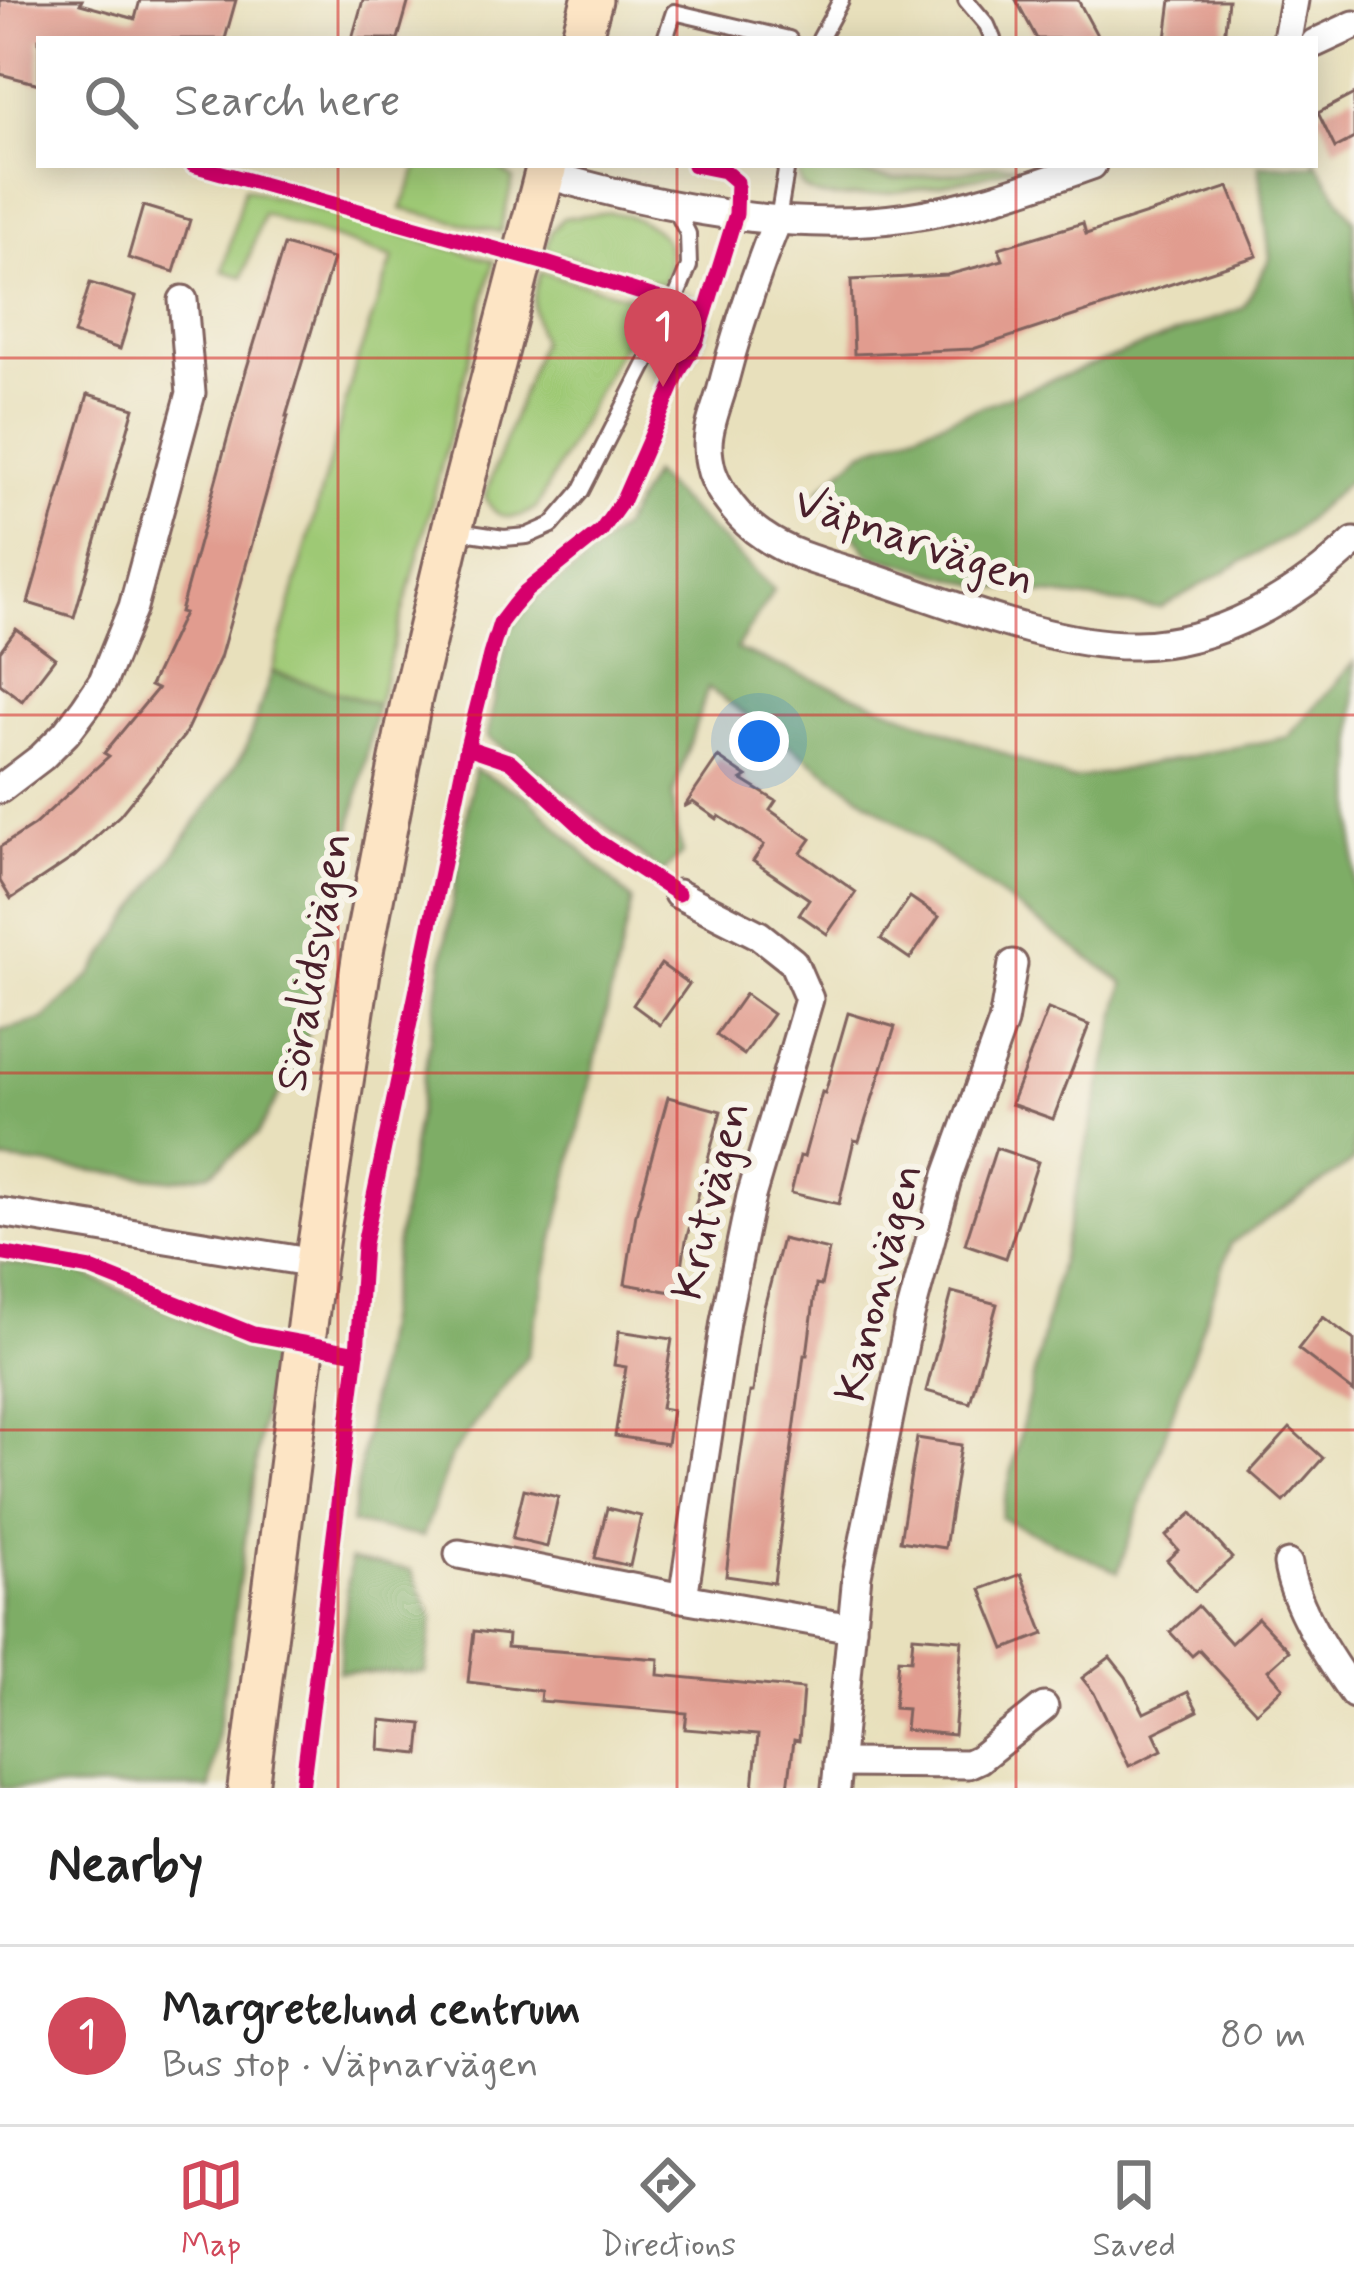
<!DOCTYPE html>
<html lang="en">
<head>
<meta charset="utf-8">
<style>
  :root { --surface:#fff; --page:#f2f2f2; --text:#222; --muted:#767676; --line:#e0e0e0; --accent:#d1495b }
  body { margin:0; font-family:Mynerve,sans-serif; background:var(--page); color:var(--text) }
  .you { position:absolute; left:759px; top:741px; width:42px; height:42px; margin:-30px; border:9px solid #fff; border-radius:50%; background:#1a73e8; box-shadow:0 0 0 18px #1a73e833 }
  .badge { display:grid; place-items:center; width:78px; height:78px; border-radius:50%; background:var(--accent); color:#fff; font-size:39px; font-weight:700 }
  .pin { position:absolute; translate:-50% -99px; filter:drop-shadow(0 3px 6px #0008) }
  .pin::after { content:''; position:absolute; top:63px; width:42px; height:36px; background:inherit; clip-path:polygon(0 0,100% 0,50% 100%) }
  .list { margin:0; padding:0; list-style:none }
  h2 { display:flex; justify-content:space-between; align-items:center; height:156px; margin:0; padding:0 48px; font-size:51px }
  h2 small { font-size:39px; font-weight:400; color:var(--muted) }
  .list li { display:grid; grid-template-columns:78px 1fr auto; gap:36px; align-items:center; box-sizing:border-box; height:180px; padding:0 48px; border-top:3px solid var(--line) }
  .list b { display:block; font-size:45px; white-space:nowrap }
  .list p { margin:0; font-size:39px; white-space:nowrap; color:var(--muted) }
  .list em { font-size:39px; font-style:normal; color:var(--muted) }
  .icon { flex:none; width:66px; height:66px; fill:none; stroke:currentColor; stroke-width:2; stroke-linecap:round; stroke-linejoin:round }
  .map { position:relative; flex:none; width:1354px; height:1788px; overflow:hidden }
  .search { position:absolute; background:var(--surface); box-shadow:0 6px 30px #0003; left:36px; right:36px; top:36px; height:132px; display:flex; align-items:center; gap:30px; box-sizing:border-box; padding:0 42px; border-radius:0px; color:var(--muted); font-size:45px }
  .sheet { height:336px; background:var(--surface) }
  nav { display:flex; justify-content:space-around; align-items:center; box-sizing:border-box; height:168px; border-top:3px solid var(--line); background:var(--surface); font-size:33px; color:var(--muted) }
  nav a { display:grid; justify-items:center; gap:6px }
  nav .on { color:var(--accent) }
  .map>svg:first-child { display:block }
  .green { fill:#9ec975; stroke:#747450; stroke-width:3 }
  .forest { fill:#7ead66; stroke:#646648; stroke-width:3 }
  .building { fill:#e19c8f }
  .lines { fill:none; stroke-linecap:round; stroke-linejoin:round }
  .lane-casing { stroke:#81635e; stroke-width:20 }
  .street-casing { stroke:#81635e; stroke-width:33 }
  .secondary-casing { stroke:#81635e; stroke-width:45 }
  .lane { stroke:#fff; stroke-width:14 }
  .street { stroke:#fff; stroke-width:27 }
  .secondary { stroke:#fde5c5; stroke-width:39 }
  .cycleway-casing { stroke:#f7f3e8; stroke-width:22 }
  .cycleway { stroke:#d6006c; stroke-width:15 }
  .grid { fill:none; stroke:#d62828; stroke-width:3; stroke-opacity:0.55 }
  .labels { text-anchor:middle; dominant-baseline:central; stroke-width:12; stroke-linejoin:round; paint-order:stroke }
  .street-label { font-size:45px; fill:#4a1f2b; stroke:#f7f3e8 }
</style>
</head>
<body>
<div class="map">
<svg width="1354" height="1788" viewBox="0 0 1354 1788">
  <rect width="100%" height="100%" fill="#f7f3e8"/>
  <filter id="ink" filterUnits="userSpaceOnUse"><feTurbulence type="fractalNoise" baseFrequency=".00833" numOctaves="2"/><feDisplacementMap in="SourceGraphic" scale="24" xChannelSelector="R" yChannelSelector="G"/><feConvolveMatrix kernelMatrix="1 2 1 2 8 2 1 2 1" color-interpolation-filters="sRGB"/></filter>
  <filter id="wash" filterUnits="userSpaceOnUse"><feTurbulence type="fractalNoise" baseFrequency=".004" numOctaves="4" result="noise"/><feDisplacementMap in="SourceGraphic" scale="48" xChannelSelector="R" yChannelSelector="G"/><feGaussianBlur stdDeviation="2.7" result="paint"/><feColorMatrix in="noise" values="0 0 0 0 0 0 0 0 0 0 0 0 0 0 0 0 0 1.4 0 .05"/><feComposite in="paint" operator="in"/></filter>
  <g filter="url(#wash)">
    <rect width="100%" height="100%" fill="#e8e0bc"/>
    <g class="green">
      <path d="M 419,165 L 495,165 L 513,179 L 500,232 L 401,209 Z"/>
      <path d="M 799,165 L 896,179 L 964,172 L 997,165 L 1017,165 C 987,179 845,205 815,194 C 800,189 797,179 799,165 Z"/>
      <path d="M 244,188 L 494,261 L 419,553 L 377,705 L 272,672 L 356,364 L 393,258 L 263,214 L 243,277 L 223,271 Z"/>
      <path d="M 610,212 C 652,220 683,237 663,285 L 546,250 L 551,232 L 563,218 Z"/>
      <path d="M 540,272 L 635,298 L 641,308 L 537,507 C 516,522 495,522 485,496 L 541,341 C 532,316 531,298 540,272 Z"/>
    </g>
    <g class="forest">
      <path d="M 1315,160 L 1354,221 L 1354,476 L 1290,535 L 1160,608 L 982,586 L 869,554 L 819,490 L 863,451 L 1243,308 L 1270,258 L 1259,165 L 1315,165 Z"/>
      <path d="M 652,474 L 774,590 L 736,649 L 1071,780 L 1288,737 L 1354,662 L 1354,1161 L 1231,1243 L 1118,1572 L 1001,1518 L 1124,983 L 708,688 L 673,794 L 676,829 L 683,853 L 662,873 L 546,777 L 487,737 L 508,631 L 540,594 L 580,566 L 622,527 Z"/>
      <path d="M 272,672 L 377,705 L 305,1048 L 257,1135 L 210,1173 L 173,1180 L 0,1160 L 0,1031 L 43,1020 L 91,975 L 245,751 Z"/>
      <path d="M 474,769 L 528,797 L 632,901 L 527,1356 L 451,1456 L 423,1537 L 351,1523 Z"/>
      <path d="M 0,1262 L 81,1273 L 271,1357 L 210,1788 L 0,1788 Z"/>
      <path d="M 350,1560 L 411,1570 L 433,1618 L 425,1673 L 339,1672 Z"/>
    </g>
    <g id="blocks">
      <g class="building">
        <path d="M 0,0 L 82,0 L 80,4 L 135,19 L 140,0 L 236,0 L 225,39 L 39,39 L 39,84 L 0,74 Z"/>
        <path d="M 363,0 L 409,0 L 398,39 L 352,39 Z"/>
        <path d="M 1016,0 L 1078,0 L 1099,39 L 1037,39 Z"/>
        <path d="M 1171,0 L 1228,0 L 1224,39 L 1166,39 Z"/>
        <path d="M 1354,94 L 1354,138 L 1335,148 L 1318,113 Z"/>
        <path d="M 1229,187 L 1257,256 L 973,349 L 854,354 L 851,280 L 947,275 L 1003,260 L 999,248 L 1083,223 L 1086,234 Z"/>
        <path d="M 143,206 L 190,220 L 174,272 L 128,258 Z"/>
        <path d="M 284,245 L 333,259 L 286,416 L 288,416 L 220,658 L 184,736 L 120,815 L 74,857 L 11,899 L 0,881 L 0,847 L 34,825 L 109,756 L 104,753 L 157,689 L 150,686 L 184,613 L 180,612 L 245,374 Z"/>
        <path d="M 90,283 L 136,297 L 120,349 L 74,334 Z"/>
        <path d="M 88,394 L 134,408 L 74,617 L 28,603 Z"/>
        <path d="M 16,629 L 55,658 L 22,701 L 0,684 L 0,651 Z"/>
        <path d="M 718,757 L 747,777 L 742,780 L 776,801 L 770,810 L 811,839 L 801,853 L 856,892 L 827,934 L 799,914 L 809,899 L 753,861 L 764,845 L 719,816 L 717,819 L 693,802 L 684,807 Z"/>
        <path d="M 910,897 L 939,917 L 910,959 L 881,939 Z"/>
        <path d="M 661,964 L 689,984 L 660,1025 L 633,1005 Z"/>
        <path d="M 745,994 L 773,1014 L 744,1055 L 716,1035 Z"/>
        <path d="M 1048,1009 L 1089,1025 L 1053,1119 L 1011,1104 Z"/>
        <path d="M 848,1013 L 895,1027 L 859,1141 L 854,1140 L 839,1204 L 791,1193 L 800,1156 L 804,1157 L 822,1092 L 825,1093 Z"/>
        <path d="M 668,1097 L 721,1111 L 686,1240 L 678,1293 L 625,1284 L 636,1214 Z"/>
        <path d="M 996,1148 L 1038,1162 L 1006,1258 L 965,1244 Z"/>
        <path d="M 782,1239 L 829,1250 L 821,1286 L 816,1285 L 807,1355 L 804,1355 L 774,1583 L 726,1576 L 740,1459 L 750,1392 L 753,1392 L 763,1311 Z"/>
        <path d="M 952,1292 L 997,1304 L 970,1403 L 926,1391 Z"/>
        <path d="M 1323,1317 L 1354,1340 L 1354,1392 L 1298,1349 Z"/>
        <path d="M 619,1331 L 672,1339 L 661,1408 L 672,1410 L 667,1444 L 615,1436 L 626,1367 L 614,1365 Z"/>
        <path d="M 1290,1428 L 1323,1458 L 1284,1502 L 1250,1472 Z"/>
        <path d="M 917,1438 L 961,1445 L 945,1548 L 900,1541 Z"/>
        <path d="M 524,1489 L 558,1497 L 547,1547 L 512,1539 Z"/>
        <path d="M 607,1508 L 641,1516 L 630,1566 L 595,1558 Z"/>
        <path d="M 1192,1513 L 1232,1558 L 1195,1591 L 1167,1560 L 1178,1550 L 1166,1536 Z"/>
        <path d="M 1021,1574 L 1044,1634 L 1005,1649 L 981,1589 Z"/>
        <path d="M 1198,1606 L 1231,1643 L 1258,1618 L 1289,1651 L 1268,1670 L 1283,1687 L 1256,1712 L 1199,1650 L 1192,1656 L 1170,1632 Z"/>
        <path d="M 474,1631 L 508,1635 L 507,1647 L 659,1659 L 658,1675 L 803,1689 L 799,1741 L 794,1740 L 788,1788 L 753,1788 L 758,1735 L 685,1729 L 687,1713 L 540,1701 L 541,1691 L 468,1682 Z"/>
        <path d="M 913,1636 L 962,1640 L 954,1735 L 905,1730 L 907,1709 L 894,1708 L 898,1659 L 911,1660 Z"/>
        <path d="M 1110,1657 L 1126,1677 L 1144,1713 L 1188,1692 L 1198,1711 L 1154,1733 L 1162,1750 L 1129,1766 L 1094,1693 L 1082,1678 Z"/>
        <path d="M 381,1720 L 422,1724 L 419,1754 L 379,1750 Z"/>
      </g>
    </g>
  </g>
  <g filter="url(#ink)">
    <use href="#blocks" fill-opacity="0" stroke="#81635e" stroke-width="3"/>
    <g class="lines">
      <g class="lane-casing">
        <g id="lane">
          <path d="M 966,0 L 987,25 L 993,39"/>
          <path d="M 665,39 L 674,12 L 789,39"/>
          <path d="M 820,39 L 841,0"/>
          <path d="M 778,219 L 787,165"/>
          <path d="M 457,531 L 504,538 L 527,536 L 552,525 L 581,491 L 662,332 L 689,266 L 688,234 L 674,206"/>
        </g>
      </g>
      <g class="street-casing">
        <g id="street">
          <path d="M 1287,39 L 1294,0"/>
          <path d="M 1315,43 L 1354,25"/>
          <path d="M 545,174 C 656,206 790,234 907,217 C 971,208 1031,186 1092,165"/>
          <path d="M 778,219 C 755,275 736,333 721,392 C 716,408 708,428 708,445 C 708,452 710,465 712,472 C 720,495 742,522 762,535 C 794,558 836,566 872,578 C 949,603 1056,647 1136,645 C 1217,644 1297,597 1354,542"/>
          <path d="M 0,789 L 42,757 L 66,733 L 85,708 L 103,681 L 133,607 L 191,393 L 183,300"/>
          <path d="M 678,894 L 759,935 L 793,962 L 809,999 L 751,1196 L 725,1321 L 683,1598"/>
          <path d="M 0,1212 L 315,1263"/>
          <path d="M 459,1554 L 683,1598 L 852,1628"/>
          <path d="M 1288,1564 C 1294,1606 1329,1659 1354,1694"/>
          <path d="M 838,1763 L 968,1764 L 979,1759 L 1044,1707"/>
          <path d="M 836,1788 L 857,1575 L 909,1319 L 948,1175 L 1003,1022 L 1013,964"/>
        </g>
      </g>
      <g class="secondary-casing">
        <g id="secondary">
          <path d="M 581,39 L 592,0"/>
          <path d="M 248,1788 L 315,1263 L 364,946 L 412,697 L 452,529 L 547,165"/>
        </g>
      </g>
      <use href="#lane" class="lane"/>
      <use href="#street" class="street"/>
      <use href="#secondary" class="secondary"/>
      <g class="cycleway-casing">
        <g id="cycleway">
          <path d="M 193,165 L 546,263 L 705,313"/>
          <path d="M 467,747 L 511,762 L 597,841 L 678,894"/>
          <path d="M 0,1253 L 91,1269 L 253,1334 L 357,1353"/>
          <path d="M 302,1788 L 357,1353 L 364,1244 L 467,747 L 490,655 L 500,623 L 513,606 L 526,591 L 601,531 L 623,500 L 680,370 L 696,343 L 736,214 L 737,182 L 724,171 L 694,165"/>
        </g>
      </g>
      <use href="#cycleway" class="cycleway"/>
    </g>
  </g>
  <path class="grid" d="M 338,0 L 338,39M 677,0 L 677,39M 1016,0 L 1016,39M 338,165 L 338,1788M 677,165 L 677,1788M 1016,165 L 1016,1788M 0,358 L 1354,358M 0,715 L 1354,715M 0,1073 L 1354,1073M 0,1430 L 1354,1430"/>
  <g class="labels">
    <g class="street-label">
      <text transform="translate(914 542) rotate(19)">Väpnarvägen</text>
      <text transform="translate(315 962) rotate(-80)">Söralidsvägen</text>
      <text transform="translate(712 1201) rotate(-76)">Krutvägen</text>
      <text transform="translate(880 1283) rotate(-76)">Kanonvägen</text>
    </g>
  </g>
</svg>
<div class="you"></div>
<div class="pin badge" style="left:663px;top:387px">1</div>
<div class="search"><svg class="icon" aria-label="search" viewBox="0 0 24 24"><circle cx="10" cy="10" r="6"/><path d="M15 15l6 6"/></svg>Search here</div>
</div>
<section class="sheet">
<h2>Nearby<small></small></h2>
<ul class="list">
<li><span class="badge">1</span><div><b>Margretelund centrum</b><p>Bus stop · Väpnarvägen</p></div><em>80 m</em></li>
</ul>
</section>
<nav>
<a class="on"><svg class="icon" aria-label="map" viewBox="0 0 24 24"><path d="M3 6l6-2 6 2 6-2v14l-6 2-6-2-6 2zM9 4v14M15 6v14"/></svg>Map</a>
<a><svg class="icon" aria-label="directions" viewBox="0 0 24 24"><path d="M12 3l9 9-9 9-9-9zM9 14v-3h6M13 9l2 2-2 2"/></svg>Directions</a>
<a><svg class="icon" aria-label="saved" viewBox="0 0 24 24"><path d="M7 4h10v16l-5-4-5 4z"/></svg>Saved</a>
</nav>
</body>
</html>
